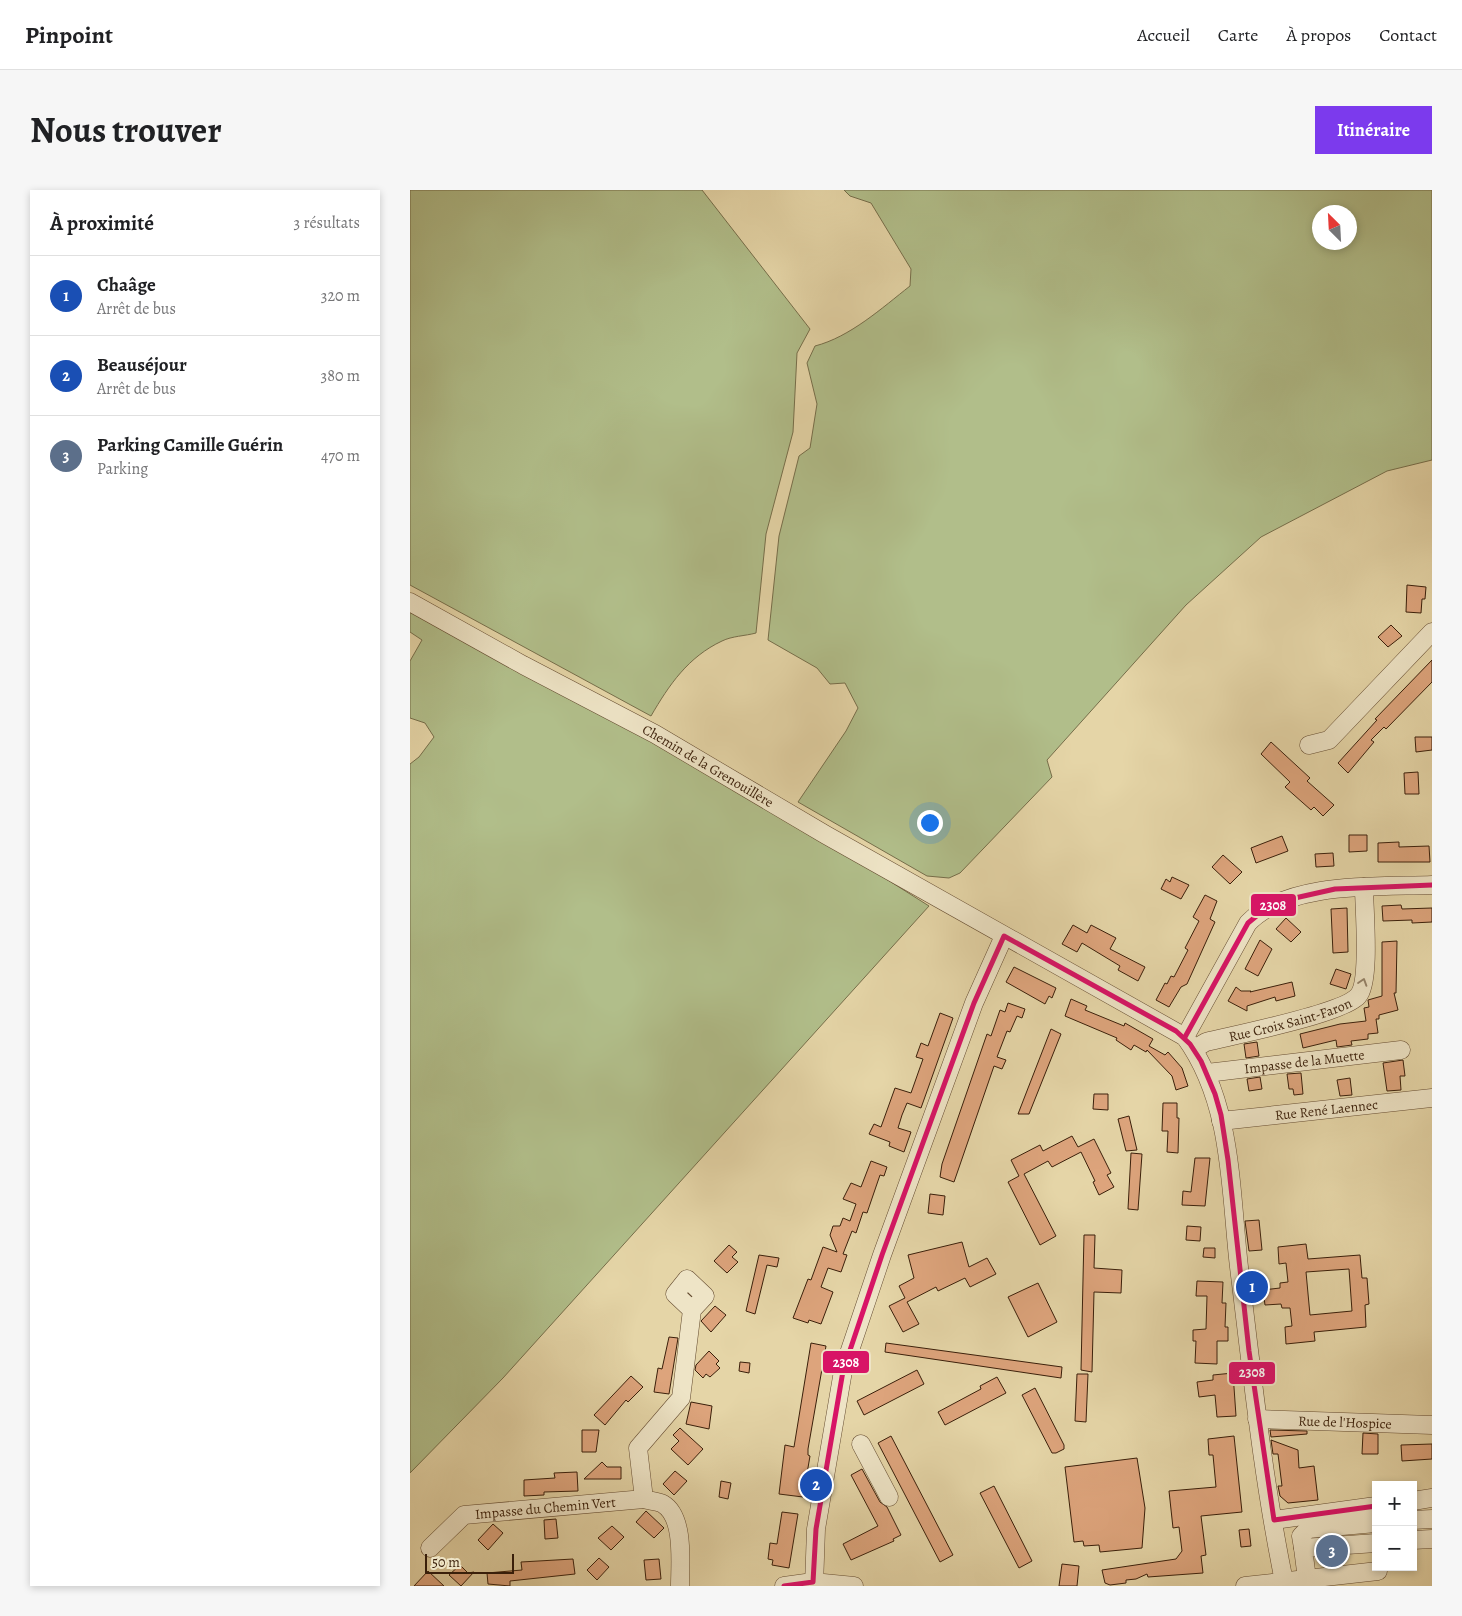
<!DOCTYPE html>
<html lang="fr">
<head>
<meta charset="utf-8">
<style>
  :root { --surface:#fff; --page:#f6f6f6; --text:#202124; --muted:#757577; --line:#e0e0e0; --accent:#7c3aed }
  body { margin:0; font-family:Alegreya,serif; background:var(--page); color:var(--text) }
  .controls { position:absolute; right:15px; bottom:15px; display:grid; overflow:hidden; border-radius:0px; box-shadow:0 2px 8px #0003 }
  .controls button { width:45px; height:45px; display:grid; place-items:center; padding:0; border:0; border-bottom:1px solid var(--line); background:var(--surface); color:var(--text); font:25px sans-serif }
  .compass { position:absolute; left:902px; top:15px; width:45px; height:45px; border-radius:50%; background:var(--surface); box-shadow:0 2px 8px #0003; rotate:336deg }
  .scale { position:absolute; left:15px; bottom:12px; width:89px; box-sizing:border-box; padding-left:5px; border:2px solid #3a1f0a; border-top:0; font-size:14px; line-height:18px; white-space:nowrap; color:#3a1f0a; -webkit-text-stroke:4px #eee4c6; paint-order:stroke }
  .you { position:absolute; left:519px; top:632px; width:18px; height:18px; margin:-12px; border:4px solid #fff; border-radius:50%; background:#1a73e8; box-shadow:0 0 0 8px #1a73e833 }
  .badge { display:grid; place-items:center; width:32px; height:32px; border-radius:50%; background:var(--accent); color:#fff; font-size:16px; font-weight:700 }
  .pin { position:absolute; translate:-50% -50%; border:2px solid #fff; box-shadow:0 1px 5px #0006 }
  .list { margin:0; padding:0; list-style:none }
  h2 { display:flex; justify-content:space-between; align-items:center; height:65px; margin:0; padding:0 20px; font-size:21px }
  h2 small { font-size:16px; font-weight:400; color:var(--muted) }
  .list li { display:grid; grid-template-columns:32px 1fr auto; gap:15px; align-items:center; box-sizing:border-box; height:80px; padding:0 20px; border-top:1px solid var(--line) }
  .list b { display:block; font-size:19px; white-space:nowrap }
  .list p { margin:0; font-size:16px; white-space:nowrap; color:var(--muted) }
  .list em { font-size:16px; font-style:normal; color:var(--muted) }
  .map { position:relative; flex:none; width:1022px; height:1396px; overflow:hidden; border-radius:0px }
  header { display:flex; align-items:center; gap:30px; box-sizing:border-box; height:70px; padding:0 25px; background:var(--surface); border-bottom:1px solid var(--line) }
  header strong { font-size:24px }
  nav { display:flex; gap:28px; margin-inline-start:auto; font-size:18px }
  .intro { display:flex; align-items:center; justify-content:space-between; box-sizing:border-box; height:120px; padding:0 30px }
  h1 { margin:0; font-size:35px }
  .button { padding:12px 22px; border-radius:0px; background:var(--accent); color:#fff; font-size:18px; font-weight:700 }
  main { display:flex; gap:30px; padding:0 30px }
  aside { flex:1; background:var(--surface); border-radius:0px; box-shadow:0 2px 8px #0003 }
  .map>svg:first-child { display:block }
  .green { fill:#b1be8a; stroke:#766e4a; fill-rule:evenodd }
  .building { fill:#dda47c; stroke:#3a1f0a; fill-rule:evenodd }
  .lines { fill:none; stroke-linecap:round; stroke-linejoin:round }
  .minor-casing { stroke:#654c31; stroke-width:19 }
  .minor { stroke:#eee4c6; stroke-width:18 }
  .bus-1-casing { stroke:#eee4c6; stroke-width:9 }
  .bus-1 { stroke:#d81466; stroke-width:5 }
  .oneway { stroke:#948268 }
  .labels { text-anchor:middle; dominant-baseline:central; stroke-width:4.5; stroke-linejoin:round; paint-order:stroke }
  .street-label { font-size:14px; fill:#3a1f0a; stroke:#eee4c6 }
  .line-badge { stroke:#eee4c6; stroke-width:2 }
  .badge-label { font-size:14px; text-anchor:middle; font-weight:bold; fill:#fff }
</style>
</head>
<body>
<header>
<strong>Pinpoint</strong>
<nav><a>Accueil</a><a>Carte</a><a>À propos</a><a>Contact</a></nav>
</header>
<div class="intro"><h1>Nous trouver</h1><a class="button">Itinéraire</a></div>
<main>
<aside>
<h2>À proximité<small>3 résultats</small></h2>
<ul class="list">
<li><span class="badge" style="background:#1a4fb4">1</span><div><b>Chaâge</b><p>Arrêt de bus</p></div><em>320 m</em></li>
<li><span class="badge" style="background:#1a4fb4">2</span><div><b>Beauséjour</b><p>Arrêt de bus</p></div><em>380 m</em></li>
<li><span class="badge" style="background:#5c6f8a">3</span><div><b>Parking Camille Guérin</b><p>Parking</p></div><em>470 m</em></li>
</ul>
</aside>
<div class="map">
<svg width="1022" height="1396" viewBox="0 0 1022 1396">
  <rect width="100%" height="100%" fill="#e5d5a7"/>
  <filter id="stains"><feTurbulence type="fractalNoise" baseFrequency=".004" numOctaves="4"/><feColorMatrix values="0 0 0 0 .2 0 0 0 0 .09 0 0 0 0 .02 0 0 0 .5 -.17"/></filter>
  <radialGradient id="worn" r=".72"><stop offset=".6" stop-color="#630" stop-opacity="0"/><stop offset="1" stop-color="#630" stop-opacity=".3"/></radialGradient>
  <g class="green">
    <path d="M 0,0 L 292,0 L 400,139 L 387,163 L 383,242 L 356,344 L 346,443 C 335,446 322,446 312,451 C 278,467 259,495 241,526 L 0,395 Z"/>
    <path d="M 434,0 L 1022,0 L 1022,270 L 977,281 L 851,347 L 776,415 L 637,570 L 642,587 L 550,683 L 539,688 L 517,686 L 388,612 L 436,541 L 448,518 L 435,493 L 420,494 L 407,478 L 358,450 L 369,346 L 389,266 L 400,258 L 407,214 L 397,173 L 405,156 C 440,147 472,118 500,96 L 501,79 L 461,13 L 440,6 ZM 939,22 L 939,52 L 909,52 L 909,22 Z"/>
    <path d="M 0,422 L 227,542 L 410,647 L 519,716 L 93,1188 L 0,1283 L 0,574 L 9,567 L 24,547 L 15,533 L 0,528 L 0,471 L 12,450 L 0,442 Z"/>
  </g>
  <g class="building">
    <path d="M 997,395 L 1016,397 L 1015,409 L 1012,409 L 1011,423 L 996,422 Z"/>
    <path d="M 981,435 L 992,446 L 978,457 L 968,447 Z"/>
    <path d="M 1022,470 L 1022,492 L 976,539 L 974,537 L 961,550 L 964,552 L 938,583 L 928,573 L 967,530 L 965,529 Z"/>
    <path d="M 1005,547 L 1022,547 L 1022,560 L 1006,562 Z"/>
    <path d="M 861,552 L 900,588 L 897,591 L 924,615 L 913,626 L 904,617 L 901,620 L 875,597 L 880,592 L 851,564 Z"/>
    <path d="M 1008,582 L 1009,604 L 995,604 L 994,583 Z"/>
    <path d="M 939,645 L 957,645 L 957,661 L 939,662 Z"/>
    <path d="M 872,646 L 878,661 L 846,673 L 841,658 Z"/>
    <path d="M 989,652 L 989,657 L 1019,656 L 1020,672 L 968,672 L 968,653 Z"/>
    <path d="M 923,663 L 924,676 L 906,677 L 905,664 Z"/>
    <path d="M 813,665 L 832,682 L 820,694 L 802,677 Z"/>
    <path d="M 762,687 L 779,695 L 771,709 L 751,699 L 756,689 L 760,692 Z"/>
    <path d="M 795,705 L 807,711 L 800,729 L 805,732 L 777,794 L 771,797 L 759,817 L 746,810 L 755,793 L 757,794 L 761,786 L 764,787 L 778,760 L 775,758 L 789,731 L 783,727 Z"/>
    <path d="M 991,715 L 992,719 L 1022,718 L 1022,732 L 1002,733 L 1002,730 L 973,731 L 972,716 Z"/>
    <path d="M 937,718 L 938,762 L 923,763 L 921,719 Z"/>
    <path d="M 876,728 L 891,742 L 881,752 L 866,739 Z"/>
    <path d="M 663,735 L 677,743 L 681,735 L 706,748 L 700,759 L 735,777 L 728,791 L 708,780 L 710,776 L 672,753 L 667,762 L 652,754 Z"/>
    <path d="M 850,750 L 862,759 L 848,786 L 835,779 Z"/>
    <path d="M 987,751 L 986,803 L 984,803 L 988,820 L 969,825 L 969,829 L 966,829 L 968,843 L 958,844 L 958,849 L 941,851 L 942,855 L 927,857 L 926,850 L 893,858 L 890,844 L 930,834 L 956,831 L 954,818 L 959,817 L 958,810 L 972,806 L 972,752 Z"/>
    <path d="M 604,777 L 646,798 L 642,808 L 639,806 L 635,814 L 596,792 Z"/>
    <path d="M 926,779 L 941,784 L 936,799 L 920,794 Z"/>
    <path d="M 882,792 L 885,806 L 866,811 L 865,807 L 837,816 L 837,821 L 818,811 L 826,797 L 831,801 L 841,801 L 840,802 Z"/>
    <path d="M 661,809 L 677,816 L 675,820 L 714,836 L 715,833 L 743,849 L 739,856 L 755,865 L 758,862 L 772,878 L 778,896 L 766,900 L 762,886 L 737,860 L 736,862 L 724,855 L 721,860 L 706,850 L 707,848 L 655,826 Z"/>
    <path d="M 598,813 L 615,819 L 612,828 L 607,826 L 600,842 L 597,841 L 587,867 L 596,870 L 592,879 L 584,876 L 544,992 L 530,987 L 532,974 L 577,844 L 581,846 L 590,820 L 595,822 Z"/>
    <path d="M 530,823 L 543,828 L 511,918 L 497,913 L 492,925 L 488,938 L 501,942 L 494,962 L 479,956 L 480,952 L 459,944 L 464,934 L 471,937 L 485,898 L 501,903 L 513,869 L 506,867 L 511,853 L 518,856 Z"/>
    <path d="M 641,839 L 651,844 L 619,924 L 608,924 Z"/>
    <path d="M 847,852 L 849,866 L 836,868 L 834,854 Z"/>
    <path d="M 993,870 L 995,886 L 990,886 L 991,900 L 977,901 L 973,873 Z"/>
    <path d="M 891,883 L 893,904 L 884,905 L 883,899 L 879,899 L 877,884 Z"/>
    <path d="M 850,887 L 852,899 L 839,901 L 837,889 Z"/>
    <path d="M 940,888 L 942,905 L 930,906 L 927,890 Z"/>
    <path d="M 684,904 L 698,904 L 698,920 L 683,919 Z"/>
    <path d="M 753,913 L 767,913 L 767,928 L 769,928 L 768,963 L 757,962 L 758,941 L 752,941 Z"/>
    <path d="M 719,926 L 727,960 L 716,961 L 708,929 Z"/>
    <path d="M 662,946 L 668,957 L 684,949 L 701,983 L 697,985 L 704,997 L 689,1005 L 683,992 L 685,991 L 671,962 L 642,977 L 638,971 L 614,984 L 646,1046 L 630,1055 L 598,992 L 609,986 L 601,970 L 630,955 L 633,961 Z"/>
    <path d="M 721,963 L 732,964 L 728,1020 L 718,1019 Z"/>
    <path d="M 785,968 L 800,968 L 795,1016 L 772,1015 L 773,1001 L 781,1002 Z"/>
    <path d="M 461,971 L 477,977 L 474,986 L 470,985 L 457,1023 L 453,1022 L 446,1043 L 442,1041 L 433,1064 L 437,1065 L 431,1082 L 418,1078 L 411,1097 L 423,1102 L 411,1134 L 399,1130 L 398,1133 L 383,1128 L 398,1089 L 401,1090 L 413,1057 L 427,1062 L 420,1045 L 423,1036 L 430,1036 L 433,1028 L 440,1031 L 446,1014 L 433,1009 L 441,993 L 451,997 Z"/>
    <path d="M 520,1004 L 535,1006 L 533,1025 L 518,1023 Z"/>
    <path d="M 849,1030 L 852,1060 L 839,1061 L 835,1031 Z"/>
    <path d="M 777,1036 L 791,1037 L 790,1051 L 776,1050 Z"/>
    <path d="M 674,1045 L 685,1045 L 684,1078 L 712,1080 L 711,1103 L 684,1102 L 682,1182 L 671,1180 Z"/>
    <path d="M 552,1052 L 559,1077 L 577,1068 L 586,1084 L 560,1097 L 555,1088 L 528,1101 L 526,1097 L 497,1112 L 509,1134 L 493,1142 L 479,1116 L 495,1108 L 489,1096 L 504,1088 L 498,1065 Z"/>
    <path d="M 896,1054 L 898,1069 L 950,1065 L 952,1088 L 957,1088 L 959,1114 L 955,1115 L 956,1137 L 904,1142 L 905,1151 L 876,1154 L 875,1137 L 882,1136 L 880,1118 L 872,1118 L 871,1114 L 855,1115 L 853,1100 L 870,1098 L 870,1093 L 878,1092 L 876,1073 L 869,1074 L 868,1057 ZM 939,1079 L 942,1121 L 900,1125 L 896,1082 Z"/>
    <path d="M 319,1055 L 327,1062 L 322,1067 L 328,1072 L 317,1083 L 304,1071 Z"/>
    <path d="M 794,1058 L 805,1058 L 805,1068 L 793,1067 Z"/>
    <path d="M 349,1065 L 369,1068 L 367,1077 L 357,1075 L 345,1124 L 336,1121 Z"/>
    <path d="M 787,1091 L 813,1092 L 812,1113 L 816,1113 L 815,1137 L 818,1137 L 818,1151 L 807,1151 L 807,1174 L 785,1173 L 786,1151 L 783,1151 L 783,1140 L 796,1139 L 797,1106 L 786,1106 Z"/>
    <path d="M 628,1093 L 647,1132 L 618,1147 L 598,1107 Z"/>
    <path d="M 305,1116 L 316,1125 L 301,1142 L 291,1131 Z"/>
    <path d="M 259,1147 L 268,1148 L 259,1204 L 244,1202 L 248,1178 L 252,1179 Z"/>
    <path d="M 401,1153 L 416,1156 L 398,1259 L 398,1265 L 400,1266 L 393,1307 L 369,1304 L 375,1255 L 384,1257 Z"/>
    <path d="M 476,1153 L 652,1177 L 651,1188 L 475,1162 Z"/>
    <path d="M 299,1161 L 309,1171 L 306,1174 L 310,1178 L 300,1187 L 296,1184 L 293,1188 L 285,1180 L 286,1175 Z"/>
    <path d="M 330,1172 L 340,1173 L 339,1183 L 329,1181 Z"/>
    <path d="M 507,1180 L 514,1194 L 454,1225 L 447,1211 Z"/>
    <path d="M 823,1183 L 826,1226 L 807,1227 L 805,1205 L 789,1207 L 787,1192 L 803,1190 L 803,1185 Z"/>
    <path d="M 667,1184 L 678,1184 L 676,1232 L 665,1231 Z"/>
    <path d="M 221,1186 L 233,1197 L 218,1212 L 216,1210 L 195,1235 L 184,1225 Z"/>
    <path d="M 587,1187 L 596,1203 L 535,1235 L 528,1222 L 571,1199 L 570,1196 Z"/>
    <path d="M 625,1198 L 654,1255 L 654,1259 L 646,1263 L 642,1263 L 612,1205 Z"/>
    <path d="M 281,1212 L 302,1216 L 299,1239 L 276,1234 Z"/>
    <path d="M 270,1238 L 293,1259 L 278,1275 L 261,1259 L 269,1251 L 263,1245 Z"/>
    <path d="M 172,1240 L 189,1240 L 186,1262 L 172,1262 Z"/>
    <path d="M 860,1240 L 897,1241 L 897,1244 L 861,1247 Z"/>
    <path d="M 953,1243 L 968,1244 L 968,1264 L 952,1264 Z"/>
    <path d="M 481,1246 L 543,1365 L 530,1372 L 468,1253 Z"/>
    <path d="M 824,1246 L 832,1322 L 791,1326 L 796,1365 L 791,1366 L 793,1383 L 738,1387 L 737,1384 L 726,1389 L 716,1390 L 716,1393 L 700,1395 L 695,1393 L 692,1380 L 766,1369 L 772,1361 L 769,1337 L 763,1338 L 759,1301 L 806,1297 L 803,1265 L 799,1265 L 798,1249 Z"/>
    <path d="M 861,1250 L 888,1260 L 889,1278 L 904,1276 L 908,1310 L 878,1313 L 870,1306 L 868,1296 L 872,1296 L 868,1264 L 863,1264 Z"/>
    <path d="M 1022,1254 L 1022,1269 L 992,1271 L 991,1255 Z"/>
    <path d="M 727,1268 L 735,1318 L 732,1358 L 690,1362 L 689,1355 L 674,1356 L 673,1351 L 664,1352 L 655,1277 Z"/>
    <path d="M 192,1272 L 197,1277 L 211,1277 L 211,1289 L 174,1289 Z"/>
    <path d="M 452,1279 L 470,1312 L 477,1317 L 491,1345 L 483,1349 L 484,1351 L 441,1370 L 433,1354 L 468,1336 L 441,1285 Z"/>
    <path d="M 265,1281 L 277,1291 L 264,1305 L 253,1294 Z"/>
    <path d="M 167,1282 L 168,1301 L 134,1302 L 134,1305 L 114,1306 L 114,1290 L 145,1288 L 144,1283 Z"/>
    <path d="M 311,1291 L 321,1293 L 318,1309 L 309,1307 Z"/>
    <path d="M 584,1296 L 622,1371 L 609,1378 L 570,1303 Z"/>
    <path d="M 236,1321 L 254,1338 L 244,1348 L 226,1332 Z"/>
    <path d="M 372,1322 L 388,1324 L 379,1378 L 362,1375 L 363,1370 L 358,1369 L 360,1353 L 367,1354 Z"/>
    <path d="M 146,1329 L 148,1348 L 135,1349 L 134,1330 Z"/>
    <path d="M 83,1334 L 93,1343 L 78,1360 L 68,1350 Z"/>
    <path d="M 202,1336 L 214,1347 L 201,1360 L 188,1348 Z"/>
    <path d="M 839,1339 L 841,1356 L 831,1357 L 829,1340 Z"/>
    <path d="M 189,1368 L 199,1377 L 187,1390 L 177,1380 Z"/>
    <path d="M 163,1369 L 165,1384 L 100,1391 L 100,1396 L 78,1394 L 77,1383 L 112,1380 L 111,1372 Z"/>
    <path d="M 249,1369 L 251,1389 L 236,1390 L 234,1370 Z"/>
    <path d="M 652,1374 L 669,1376 L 667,1396 L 649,1396 Z"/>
    <path d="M 50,1375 L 58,1383 L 64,1382 L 51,1396 L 39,1385 Z"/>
    <path d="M 18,1381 L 34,1396 L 4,1396 Z"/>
  </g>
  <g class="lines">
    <g class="minor-casing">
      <g id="minor">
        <path id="s1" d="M 0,412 L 113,475 L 245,544 L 416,645 L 775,847 C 823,913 820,1000 829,1077 C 842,1183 853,1291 875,1396"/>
        <path d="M 899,555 L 919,550 L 1022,442"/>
        <path d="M 775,847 L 838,733 C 878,691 969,697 1022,695"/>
        <path id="s2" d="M 784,859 L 796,852 C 824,845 932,824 948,806 C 961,792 954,719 954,697"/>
        <path id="s3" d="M 797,883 L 991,860"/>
        <path id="s4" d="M 811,931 L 1022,908"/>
        <path id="s5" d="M 847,1229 L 1022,1235"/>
        <path d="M 451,1254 L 479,1307"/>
        <path d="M 1003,1311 L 1022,1308"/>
        <path d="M 864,1330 L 966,1316"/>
        <path d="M 1003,1330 L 1022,1329"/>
        <path d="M 1003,1350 L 1022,1349"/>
        <path id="s6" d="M 20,1358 L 54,1325 L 234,1309"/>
        <path d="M 893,1358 L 891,1346 L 898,1339 L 966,1333"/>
        <path d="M 897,1389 L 893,1358 L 966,1353"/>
        <path d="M 270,1396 C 270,1374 275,1327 253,1314 C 248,1311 239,1311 234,1309 L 228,1258 L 271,1208 L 282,1120 L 295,1106 L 277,1089 L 265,1104 L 282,1120"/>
        <path d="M 374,1396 L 403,1392 L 444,1396"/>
        <path d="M 404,1396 L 406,1339 L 433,1181 L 472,1065 L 564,813 L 594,746"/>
        <path d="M 835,1396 L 968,1381"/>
      </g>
    </g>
    <use href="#minor" class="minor"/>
    <g class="bus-1-casing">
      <g id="bus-1">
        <path d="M 775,847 L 838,733 L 855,719 L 876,710 L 925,699 L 1022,695"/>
        <path d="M 374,1396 L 403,1392 L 406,1339 L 433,1181 L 472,1065 L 564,813 L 594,746 L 766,841 L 780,854 L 791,871 L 805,904 L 811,925 L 818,970 L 839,1161 L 864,1330 L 966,1316"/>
      </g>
    </g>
    <use href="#bus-1" class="bus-1"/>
  </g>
  <defs><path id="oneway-chevron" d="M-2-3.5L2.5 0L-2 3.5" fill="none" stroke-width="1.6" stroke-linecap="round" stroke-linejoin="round" transform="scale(1.25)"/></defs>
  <use class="oneway" href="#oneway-chevron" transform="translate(953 792) rotate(-72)"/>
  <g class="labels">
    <g class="street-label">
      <text stroke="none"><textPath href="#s1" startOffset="340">Chemin de la Grenouillère</textPath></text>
      <text stroke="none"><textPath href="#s2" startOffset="101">Rue Croix Saint-Faron</textPath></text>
      <text stroke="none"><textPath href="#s3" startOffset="98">Impasse de la Muette</textPath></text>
      <text stroke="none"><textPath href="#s4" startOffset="106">Rue René Laennec</textPath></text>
      <text stroke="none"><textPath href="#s5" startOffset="88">Rue de l'Hospice</textPath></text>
      <text stroke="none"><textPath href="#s6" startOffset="129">Impasse du Chemin Vert</textPath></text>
    </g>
  </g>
  <g class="line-badge">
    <rect x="840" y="703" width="47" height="24" rx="5" fill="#d81466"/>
    <rect x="412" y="1160" width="48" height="24" rx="5" fill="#d81466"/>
    <rect x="818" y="1171" width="48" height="24" rx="5" fill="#d81466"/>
  </g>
  <g class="badge-label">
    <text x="863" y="720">2308</text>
    <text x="436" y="1177">2308</text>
    <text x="842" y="1187">2308</text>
  </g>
  <rect width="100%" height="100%" filter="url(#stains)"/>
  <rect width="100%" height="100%" fill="url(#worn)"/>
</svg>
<div class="controls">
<button>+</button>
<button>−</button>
</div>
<svg class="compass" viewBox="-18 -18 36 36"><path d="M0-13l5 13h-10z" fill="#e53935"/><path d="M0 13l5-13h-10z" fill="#757577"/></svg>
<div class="scale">50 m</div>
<div class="you"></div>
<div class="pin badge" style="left:842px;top:1097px;background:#1a4fb4">1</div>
<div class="pin badge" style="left:406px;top:1295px;background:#1a4fb4">2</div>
<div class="pin badge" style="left:922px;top:1361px;background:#5c6f8a">3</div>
</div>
</main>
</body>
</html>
